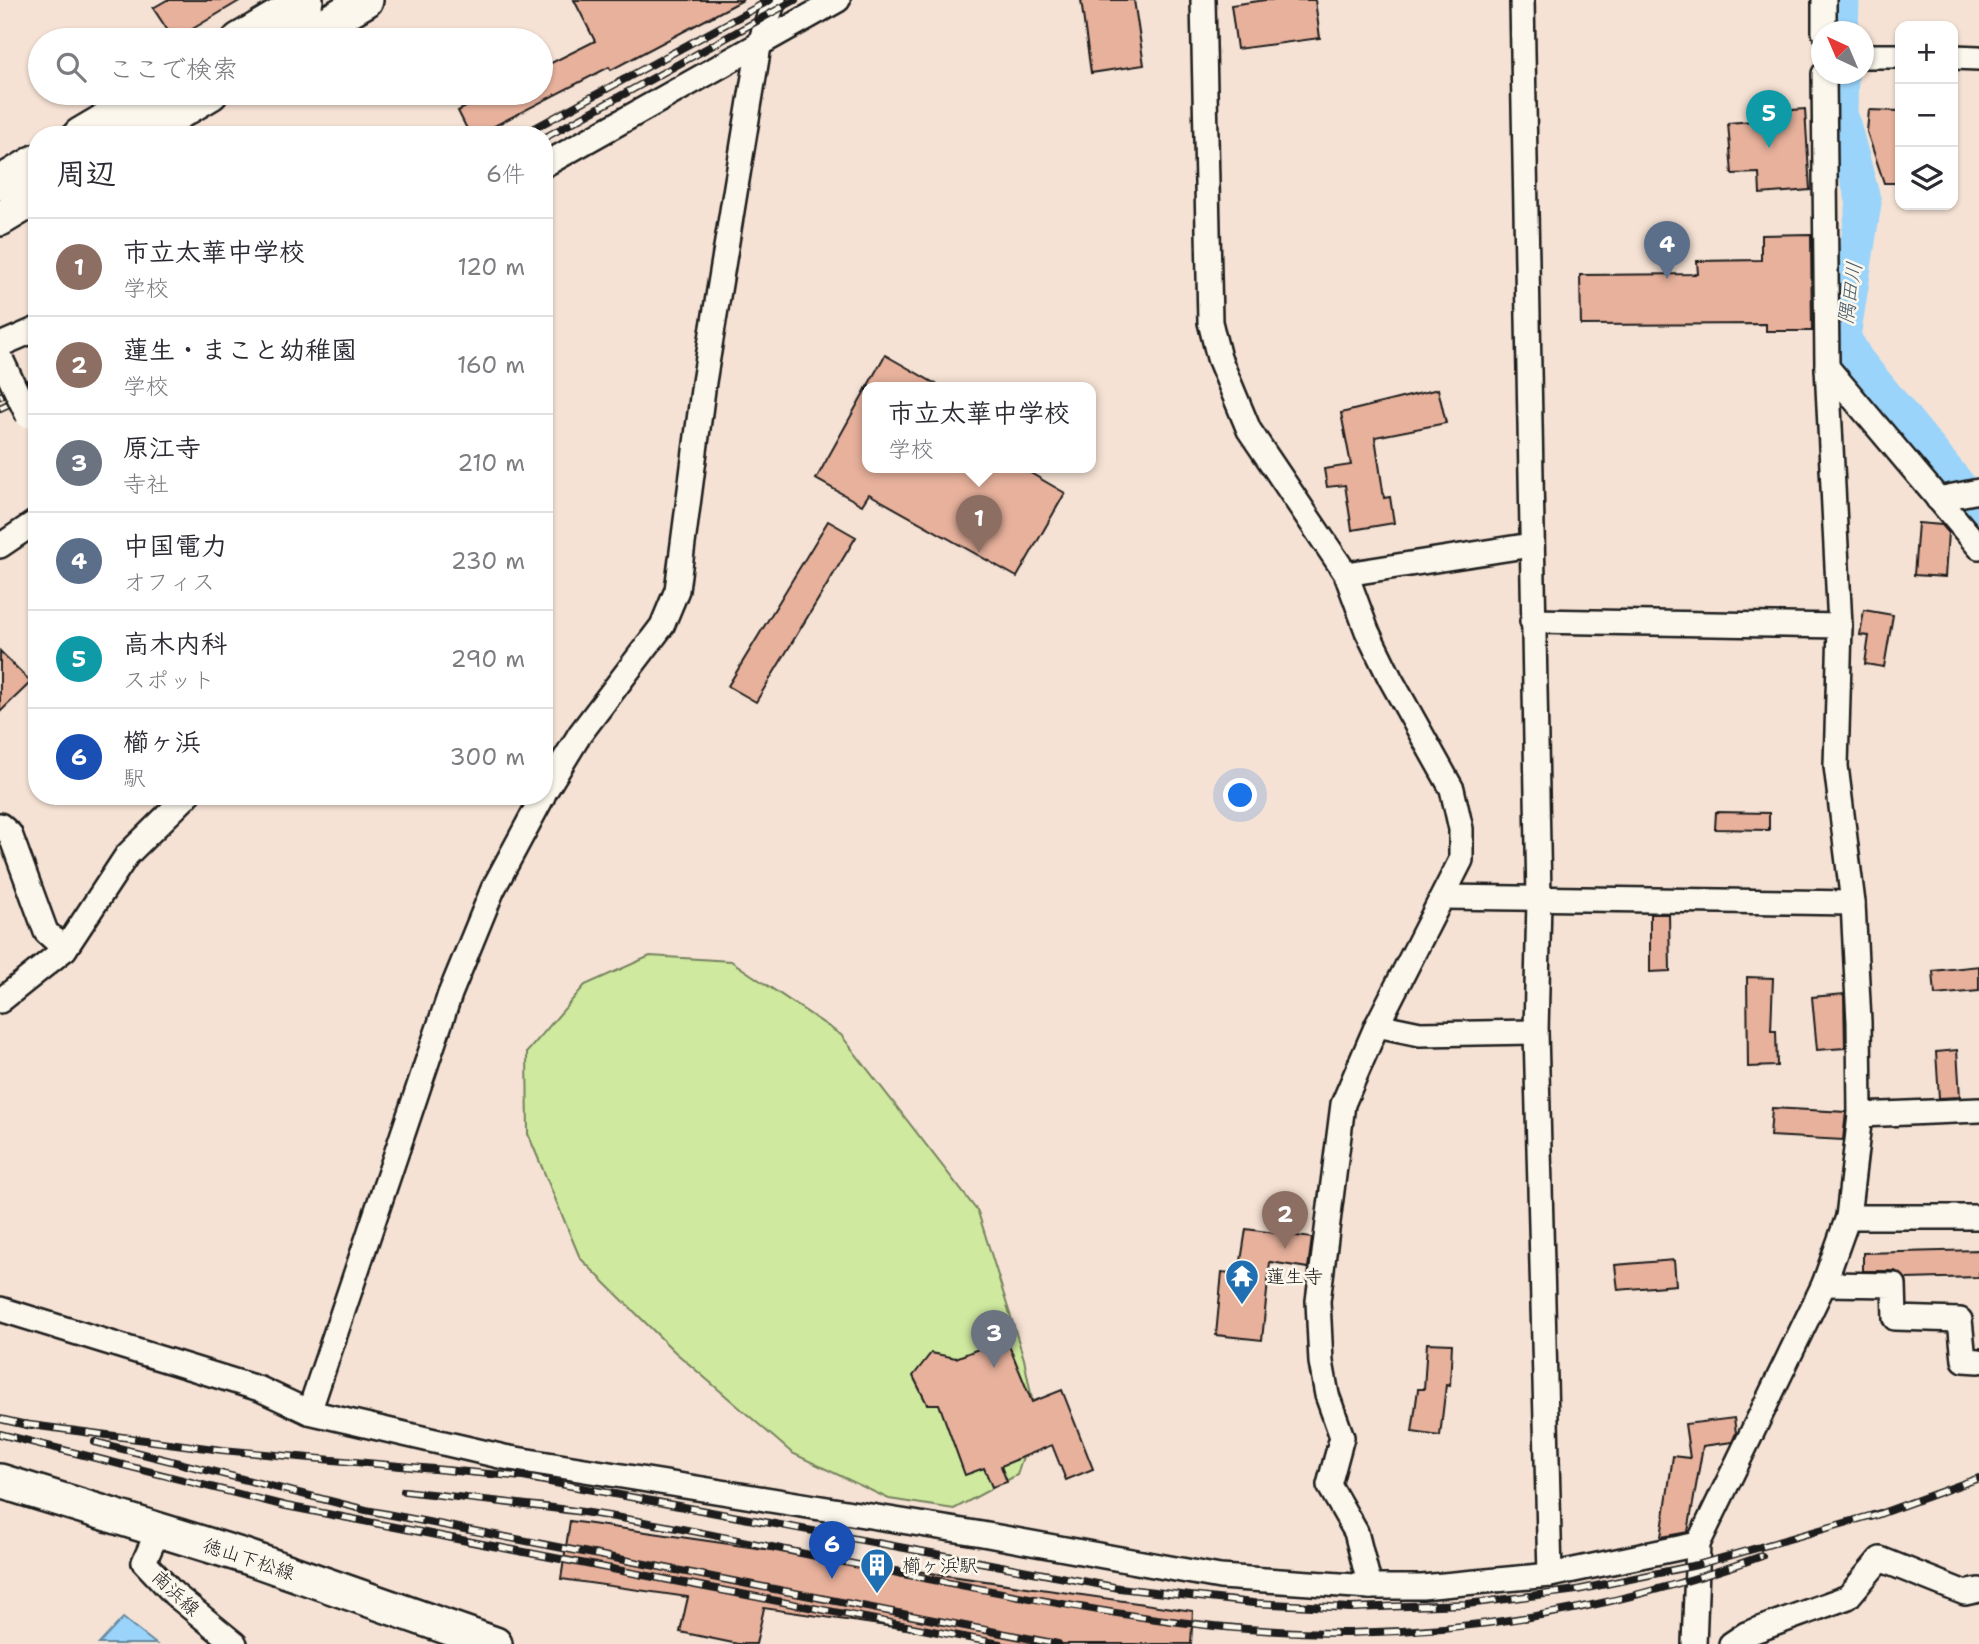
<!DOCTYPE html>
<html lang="ja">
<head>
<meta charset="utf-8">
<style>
  :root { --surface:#fff; --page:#f7f7f7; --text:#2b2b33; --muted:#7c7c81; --line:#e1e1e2; --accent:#ea580c }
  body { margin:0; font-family:"Shantell Sans","Klee One",sans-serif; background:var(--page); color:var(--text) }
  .controls { position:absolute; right:21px; top:21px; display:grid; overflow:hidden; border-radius:14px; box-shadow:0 2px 5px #0004 }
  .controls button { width:63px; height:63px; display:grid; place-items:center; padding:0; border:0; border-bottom:2px solid var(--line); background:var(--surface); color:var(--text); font:35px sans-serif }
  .compass { position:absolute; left:1811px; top:21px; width:63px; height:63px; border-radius:50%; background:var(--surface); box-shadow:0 2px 5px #0004; rotate:316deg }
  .you { position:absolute; left:1241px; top:796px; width:24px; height:24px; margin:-18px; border:5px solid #fff; border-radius:50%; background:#1a73e8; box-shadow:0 0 0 10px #1a73e833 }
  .badge { display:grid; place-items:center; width:46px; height:46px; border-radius:50%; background:var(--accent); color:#fff; font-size:23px; font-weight:700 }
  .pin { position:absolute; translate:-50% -58px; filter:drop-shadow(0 2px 4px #0008) }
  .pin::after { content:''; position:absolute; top:37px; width:24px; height:21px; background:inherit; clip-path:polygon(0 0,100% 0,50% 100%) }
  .popup { position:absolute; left:862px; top:382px; width:234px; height:91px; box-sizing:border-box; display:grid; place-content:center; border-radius:14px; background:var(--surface); filter:drop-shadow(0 2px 5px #0005); font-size:23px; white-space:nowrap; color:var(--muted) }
  .popup b { font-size:26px; color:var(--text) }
  .popup::after { content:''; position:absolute; left:50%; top:100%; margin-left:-14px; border:14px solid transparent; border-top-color:var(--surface) }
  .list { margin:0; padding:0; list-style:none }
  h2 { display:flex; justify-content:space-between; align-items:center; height:91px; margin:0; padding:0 28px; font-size:30px }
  h2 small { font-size:23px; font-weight:400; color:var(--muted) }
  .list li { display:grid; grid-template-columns:46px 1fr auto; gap:21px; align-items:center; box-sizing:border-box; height:98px; padding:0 28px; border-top:2px solid var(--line) }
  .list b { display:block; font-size:26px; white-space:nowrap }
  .list p { margin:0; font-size:23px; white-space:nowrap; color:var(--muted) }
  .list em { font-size:23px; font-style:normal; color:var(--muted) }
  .icon { flex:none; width:38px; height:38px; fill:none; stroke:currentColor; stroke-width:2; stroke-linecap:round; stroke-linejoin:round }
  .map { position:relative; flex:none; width:1979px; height:1644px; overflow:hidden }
  .search { position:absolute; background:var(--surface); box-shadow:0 2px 5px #0004; left:28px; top:28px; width:525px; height:77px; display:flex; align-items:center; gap:18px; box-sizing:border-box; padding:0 24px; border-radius:38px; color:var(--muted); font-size:26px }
  .panel { position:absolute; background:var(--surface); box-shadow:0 2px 5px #0004; left:28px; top:126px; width:525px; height:679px; border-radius:28px }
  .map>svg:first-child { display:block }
  .green { fill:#cfe99f; stroke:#76825e; stroke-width:2 }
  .water { fill:#9ad4fa; stroke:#688aa1; stroke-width:2 }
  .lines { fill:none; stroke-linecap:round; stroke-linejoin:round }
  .river { stroke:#9ad4fa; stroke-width:35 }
  .building { fill:#e7b19c; stroke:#1c1c1c; stroke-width:2 }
  .minor-casing { stroke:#1c1c1c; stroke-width:28 }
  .secondary-casing { stroke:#1c1c1c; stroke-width:38 }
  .minor { stroke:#fbf7ec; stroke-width:23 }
  .secondary { stroke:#fbf7ec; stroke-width:33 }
  .rail-casing { stroke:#1c1c1c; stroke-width:8 }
  .rail { stroke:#fbf7ec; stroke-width:5; stroke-dasharray:16; stroke-linecap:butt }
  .minor-bridge-casing { stroke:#1c1c1c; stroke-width:28; stroke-linecap:butt }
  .minor-bridge { stroke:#fbf7ec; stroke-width:23 }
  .labels { text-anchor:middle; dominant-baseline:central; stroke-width:5; stroke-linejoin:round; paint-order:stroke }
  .poi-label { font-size:19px; fill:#1c1c1c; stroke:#fbf7ec; text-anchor:start }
  .street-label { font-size:19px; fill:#1c1c1c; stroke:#fbf7ec }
  .water-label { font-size:21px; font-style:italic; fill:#485c6a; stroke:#fbf7ec }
</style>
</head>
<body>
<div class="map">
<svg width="1979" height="1644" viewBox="0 0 1979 1644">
  <rect width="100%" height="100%" fill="#f5e2d4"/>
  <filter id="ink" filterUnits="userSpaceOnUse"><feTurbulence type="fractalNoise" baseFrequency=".0143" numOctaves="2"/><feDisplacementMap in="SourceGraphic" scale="14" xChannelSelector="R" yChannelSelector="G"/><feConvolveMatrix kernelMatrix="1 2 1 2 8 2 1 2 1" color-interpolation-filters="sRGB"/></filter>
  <g filter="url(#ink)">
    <path class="green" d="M 650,956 L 731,961 L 841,1035 L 978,1212 L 1024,1359 L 1036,1419 L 1017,1475 L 954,1509 L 889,1499 L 792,1453 L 675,1352 L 580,1258 L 528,1134 L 527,1052 L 585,985 Z"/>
    <path class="water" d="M 123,1618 L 156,1644 L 99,1644 Z"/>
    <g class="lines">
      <g class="river">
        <path d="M 1841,32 L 1842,0"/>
        <path d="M 1841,74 L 1840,113 L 1864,203 L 1843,337 L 1857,361 L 1979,511"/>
      </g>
    </g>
    <g class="building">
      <path d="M 167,0 L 241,0 L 174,40 L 153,8 Z"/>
      <path d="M 574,0 L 743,0 L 611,70 L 609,67 L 477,135 L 470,135 L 458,111 L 493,93 L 541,93 L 541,68 L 595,41 Z"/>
      <path d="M 1081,0 L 1134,0 L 1144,65 L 1091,73 Z"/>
      <path d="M 1265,0 L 1315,0 L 1320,38 L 1237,49 L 1231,5 Z"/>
      <path d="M 1805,109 L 1810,190 L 1760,194 L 1759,173 L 1732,174 L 1728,123 L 1766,120 L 1765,112 Z"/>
      <path d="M 1869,110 L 1900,111 L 1900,183 L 1884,183 L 1867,132 Z"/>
      <path d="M 1811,234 L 1812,331 L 1766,331 L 1766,324 L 1581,325 L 1580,275 L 1698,274 L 1697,261 L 1761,260 L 1761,235 Z"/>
      <path d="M 885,355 L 941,387 L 867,387 Z"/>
      <path d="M 867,387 L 867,467 L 1020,467 L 1065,493 L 1017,577 L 869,494 L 862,505 L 816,479 Z"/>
      <path d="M 1438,389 L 1446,423 L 1375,437 L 1384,498 L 1390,497 L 1394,523 L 1352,530 L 1345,485 L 1327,487 L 1324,469 L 1351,465 L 1341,413 Z"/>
      <path d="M 828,521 L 856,537 L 756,702 L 728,686 Z"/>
      <path d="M 1918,523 L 1942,525 L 1948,532 L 1945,577 L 1914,575 Z"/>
      <path d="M 1864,610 L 1893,615 L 1884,667 L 1865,664 L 1869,636 L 1860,635 Z"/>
      <path d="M 0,651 L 31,682 L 0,712 Z"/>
      <path d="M 1716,812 L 1769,813 L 1769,830 L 1715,829 Z"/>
      <path d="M 1650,914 L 1669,914 L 1670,971 L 1650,972 Z"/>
      <path d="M 1979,966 L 1979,991 L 1935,995 L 1933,971 Z"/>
      <path d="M 1747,977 L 1773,978 L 1771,1031 L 1776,1031 L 1777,1066 L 1748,1067 Z"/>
      <path d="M 1844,994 L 1845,1048 L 1817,1050 L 1812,997 Z"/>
      <path d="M 1957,1050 L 1960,1097 L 1939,1098 L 1936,1052 Z"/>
      <path d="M 1772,1108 L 1846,1112 L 1843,1140 L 1770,1136 Z"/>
      <path d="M 1246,1229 L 1312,1238 L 1308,1268 L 1270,1262 L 1262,1340 L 1216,1335 L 1222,1272 L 1239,1274 Z"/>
      <path d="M 1979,1250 L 1979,1277 L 1906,1279 L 1895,1271 L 1863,1271 L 1863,1253 Z"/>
      <path d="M 1674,1260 L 1676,1285 L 1618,1290 L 1615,1265 Z"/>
      <path d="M 1006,1338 L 1032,1402 L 1062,1390 L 1093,1469 L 1066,1480 L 1052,1445 L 1001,1466 L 1007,1482 L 992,1487 L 984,1468 L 965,1475 L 939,1404 L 927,1404 L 913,1376 L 931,1353 L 956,1358 Z"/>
      <path d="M 1427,1343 L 1452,1344 L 1450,1386 L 1446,1385 L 1440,1436 L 1412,1432 L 1418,1389 L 1424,1389 Z"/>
      <path d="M 1734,1418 L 1736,1433 L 1732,1442 L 1703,1446 L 1688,1532 L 1661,1537 L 1673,1456 L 1690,1458 L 1685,1424 Z"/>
      <path d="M 570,1521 L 1193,1611 L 1191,1644 L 1009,1644 L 764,1608 L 756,1644 L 738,1644 L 680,1632 L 688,1597 L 561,1579 Z"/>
    </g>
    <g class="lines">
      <g class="minor-casing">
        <g id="minor">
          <path d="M 1203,0 L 1210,322 L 1219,358 L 1249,430 L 1346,574 L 1367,631 L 1390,678 L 1452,789 L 1461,829 L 1461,860 L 1377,1025 L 1343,1104 L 1318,1301 L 1321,1362 L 1327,1395 L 1342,1437 L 1329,1485 L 1356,1532 L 1370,1587"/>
          <path d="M 1522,0 L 1539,899 L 1536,1032 L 1550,1575"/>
          <path d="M 1824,32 L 1824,0"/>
          <path d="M 1864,56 L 1900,56"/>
          <path d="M 1953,57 L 1979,58"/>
          <path d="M 544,165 L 838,0"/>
          <path d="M 0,345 L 37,329"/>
          <path d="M 1827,367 L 1979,547"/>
          <path d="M 1938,499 L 1979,491"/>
          <path d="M 0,546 L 37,521"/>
          <path d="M 1346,574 L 1531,545"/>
          <path d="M 1532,621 L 1840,626"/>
          <path d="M 544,793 L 580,734 L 662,626 L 677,590 L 704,382 L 759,46 L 774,0"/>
          <path d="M 0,825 L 10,834 L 46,932 L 65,949 L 0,1001"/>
          <path d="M 1443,897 L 1853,903"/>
          <path d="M 65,949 L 127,855 L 187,796"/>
          <path d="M 1377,1025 L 1420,1034 L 1536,1032"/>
          <path d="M 1860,1115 L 1979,1110"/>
          <path d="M 1848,1217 L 1979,1217"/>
          <path d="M 1824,1284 L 1894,1285 L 1895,1318 L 1960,1320 L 1964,1360 L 1979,1361"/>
          <path d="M 0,1309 L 260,1389 L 309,1412 L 504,1457 L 982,1534 L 1220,1577 L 1370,1587 L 1422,1587 L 1550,1575 L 1698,1544"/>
          <path d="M 309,1412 L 450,994 L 493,889 L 543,796"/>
          <path d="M 158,1531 L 144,1562 L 174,1594 L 235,1644"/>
          <path d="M 1694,1644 L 1698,1544 L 1824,1284 L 1848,1217 L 1860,1115 L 1859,1022 L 1853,903 L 1836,766 L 1840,626 L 1827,367 L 1824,74"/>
          <path d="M 1731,1644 L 1746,1634 L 1848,1597 L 1880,1559 L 1965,1593 L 1979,1590"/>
        </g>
      </g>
      <g class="secondary-casing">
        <g id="secondary">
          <path d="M 239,40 L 306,0"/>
          <path d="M 298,40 L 366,0"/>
          <path d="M 80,135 L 151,93"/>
          <path d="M 141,135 L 211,93"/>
          <path d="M 0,183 L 37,161"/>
          <path d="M 0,219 L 37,197"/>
          <path d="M 0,1481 L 247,1557 L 495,1644"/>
        </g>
      </g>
      <use href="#minor" class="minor"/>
      <use href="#secondary" class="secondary"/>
      <g class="rail-casing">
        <g id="rail">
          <path d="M 522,135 L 770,0"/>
          <path d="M 544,138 L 795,0"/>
          <path d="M 0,396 L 37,379"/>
          <path d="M 0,408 L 37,391"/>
          <path d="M 0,1419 L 31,1426"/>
          <path d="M 23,1424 L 222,1450 L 523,1477 L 1119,1588 L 1253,1603 L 1351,1608 L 1467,1604 L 1577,1590 L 1697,1565 L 1880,1513"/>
          <path d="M 0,1434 L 286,1506 L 1000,1644"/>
          <path d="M 95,1442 L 366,1510 L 1058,1644"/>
          <path d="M 404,1491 C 464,1498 524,1504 583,1512 C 690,1528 797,1553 903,1574 C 1050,1602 1198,1634 1349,1633 C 1489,1631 1630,1604 1762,1556"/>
          <path d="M 1871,1517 L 1979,1478"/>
        </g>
      </g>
      <use href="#rail" class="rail"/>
      <g class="minor-bridge-casing">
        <path id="minor-bridge" d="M 2,361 L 28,416"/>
      </g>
      <use href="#minor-bridge" class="minor-bridge"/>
    </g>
  </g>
  <defs>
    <g id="temple-pin" transform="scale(1.75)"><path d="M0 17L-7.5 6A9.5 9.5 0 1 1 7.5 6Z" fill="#1f6fb2" stroke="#fbf7ec"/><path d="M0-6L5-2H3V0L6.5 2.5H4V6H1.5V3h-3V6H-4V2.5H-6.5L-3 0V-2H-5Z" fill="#fff"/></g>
    <g id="building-pin" transform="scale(1.75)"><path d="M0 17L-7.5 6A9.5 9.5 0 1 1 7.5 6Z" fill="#1f6fb2" stroke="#fbf7ec"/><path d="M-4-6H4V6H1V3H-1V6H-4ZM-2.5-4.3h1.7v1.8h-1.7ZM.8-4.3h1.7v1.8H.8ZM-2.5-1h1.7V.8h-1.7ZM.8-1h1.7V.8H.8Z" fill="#fff"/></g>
  </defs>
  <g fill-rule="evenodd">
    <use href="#temple-pin" x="1242" y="1276"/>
    <use href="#building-pin" x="877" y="1565"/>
  </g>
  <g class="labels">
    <g class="poi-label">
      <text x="1266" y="1276">蓮生寺</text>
      <text x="902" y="1565">櫛ヶ浜駅</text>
    </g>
    <g class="street-label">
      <text transform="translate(249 1559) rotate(18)">徳山下松線</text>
      <text transform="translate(176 1593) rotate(43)">南浜線</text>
    </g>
    <g class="water-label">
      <text transform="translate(1850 293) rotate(-81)">隅田川</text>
    </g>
  </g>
</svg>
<div class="controls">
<button>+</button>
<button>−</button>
<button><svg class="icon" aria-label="layers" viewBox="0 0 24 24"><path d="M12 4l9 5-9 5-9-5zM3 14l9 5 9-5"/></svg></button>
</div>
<svg class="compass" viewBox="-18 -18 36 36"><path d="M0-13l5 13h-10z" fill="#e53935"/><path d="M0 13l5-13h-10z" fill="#7c7c81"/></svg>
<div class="you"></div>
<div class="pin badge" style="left:979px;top:553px;background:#8d6e63">1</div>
<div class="popup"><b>市立太華中学校</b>学校</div>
<div class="pin badge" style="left:1285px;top:1249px;background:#8d6e63">2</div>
<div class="pin badge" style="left:994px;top:1368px;background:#6b7280">3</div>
<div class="pin badge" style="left:1667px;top:279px;background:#5c6f8a">4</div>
<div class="pin badge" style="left:1769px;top:148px;background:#0f9aa8">5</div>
<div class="pin badge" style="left:832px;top:1579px;background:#1a4fb4">6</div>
<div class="search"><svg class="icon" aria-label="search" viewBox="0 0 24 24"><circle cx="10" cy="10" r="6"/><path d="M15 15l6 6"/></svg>ここで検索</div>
<section class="panel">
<h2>周辺<small>6件</small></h2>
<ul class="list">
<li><span class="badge" style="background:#8d6e63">1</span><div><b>市立太華中学校</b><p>学校</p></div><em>120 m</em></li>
<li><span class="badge" style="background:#8d6e63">2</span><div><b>蓮生・まこと幼稚園</b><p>学校</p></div><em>160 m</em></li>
<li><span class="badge" style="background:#6b7280">3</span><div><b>原江寺</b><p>寺社</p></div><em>210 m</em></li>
<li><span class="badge" style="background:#5c6f8a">4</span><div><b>中国電力</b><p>オフィス</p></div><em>230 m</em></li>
<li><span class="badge" style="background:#0f9aa8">5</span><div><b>高木内科</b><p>スポット</p></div><em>290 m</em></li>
<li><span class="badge" style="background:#1a4fb4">6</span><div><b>櫛ヶ浜</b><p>駅</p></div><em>300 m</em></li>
</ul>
</section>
</div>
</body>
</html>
